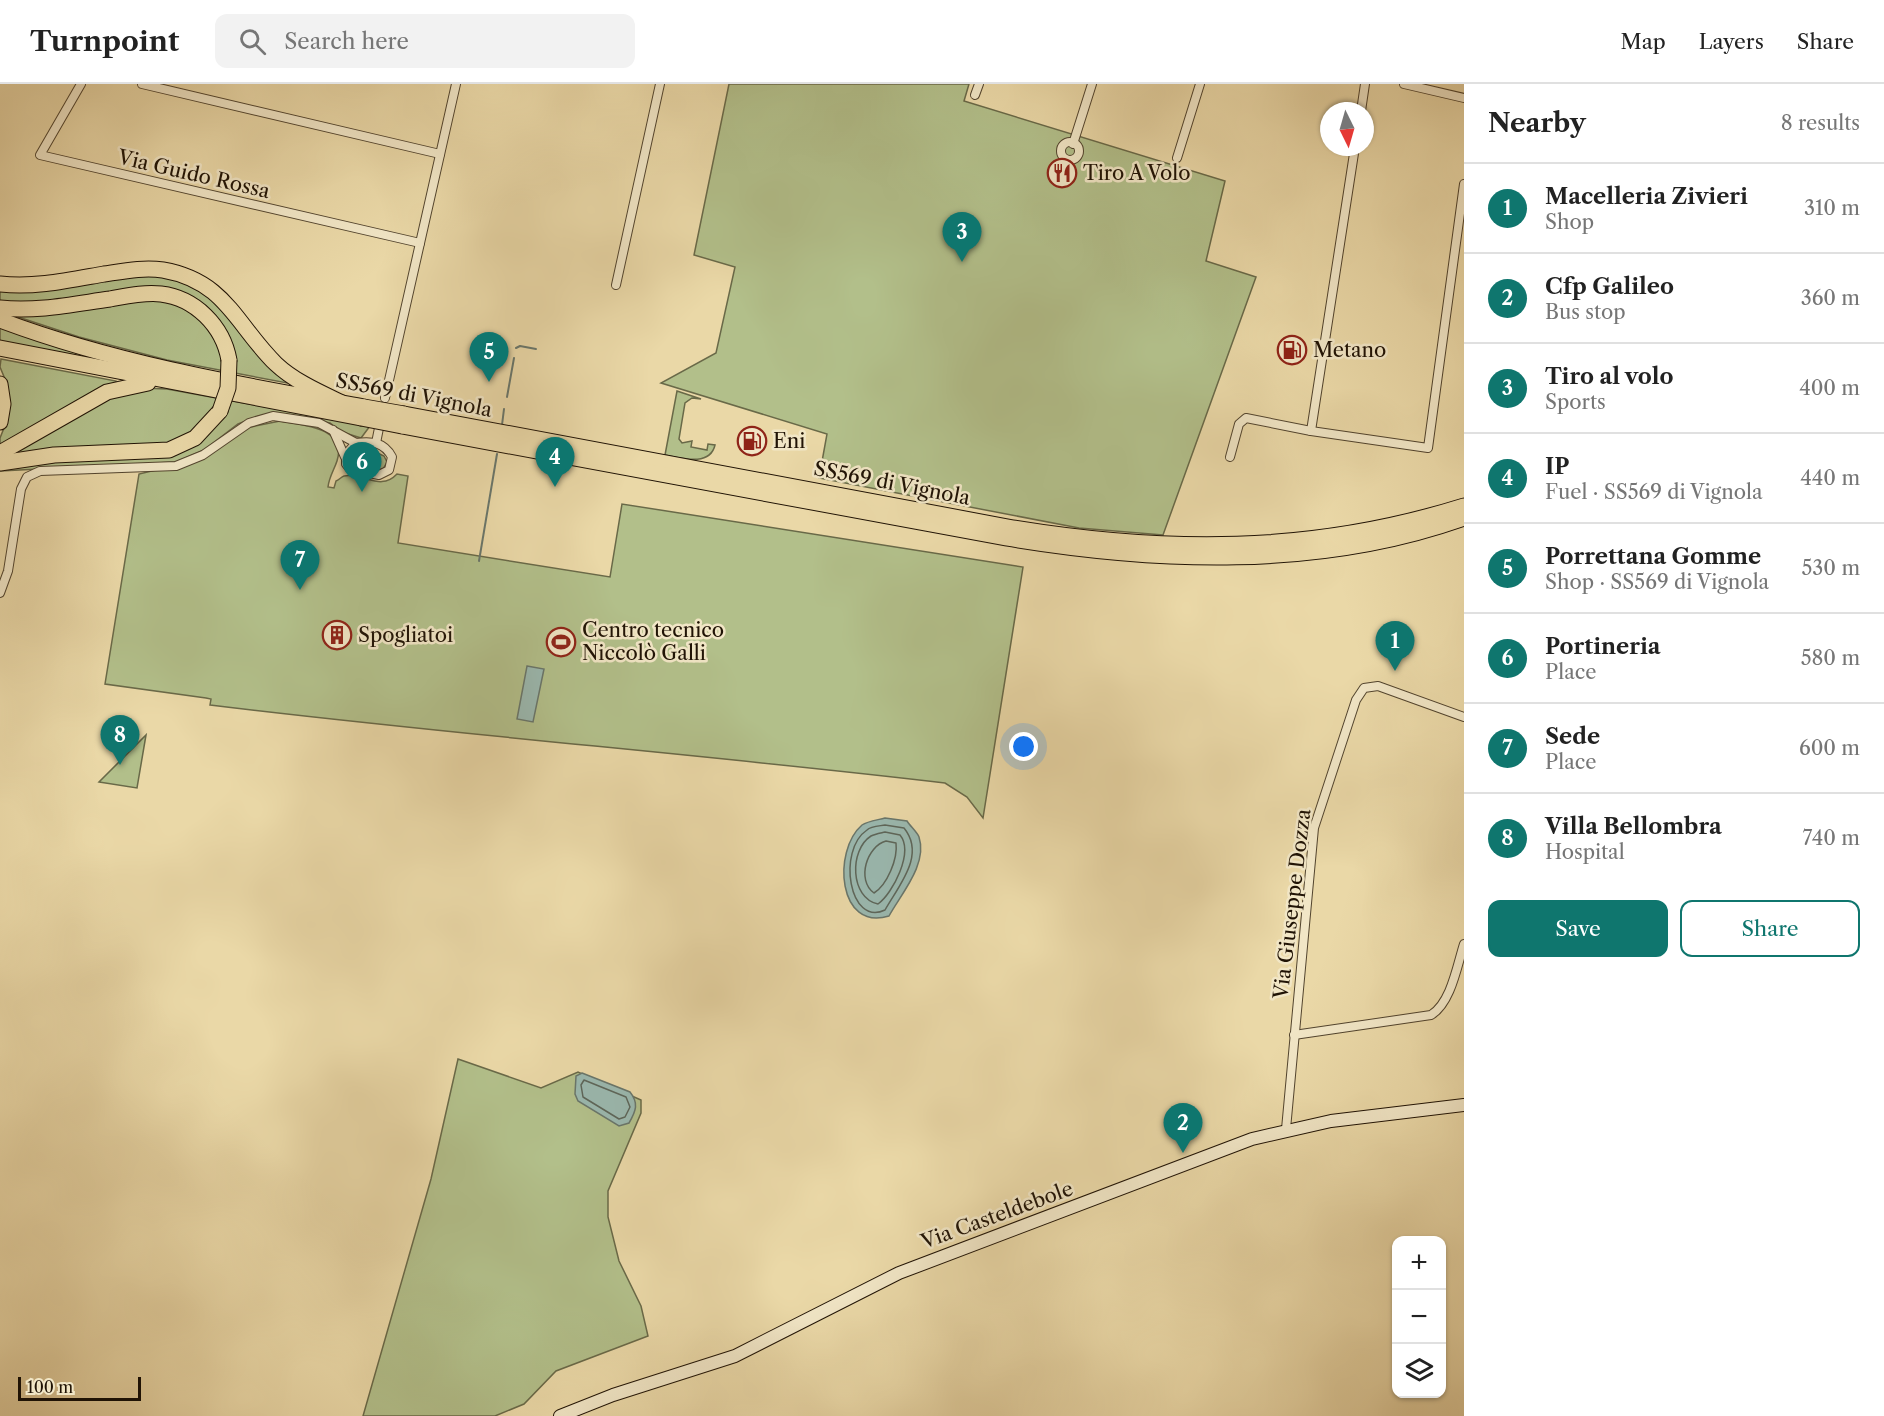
<!DOCTYPE html>
<html lang="en">
<head>
<meta charset="utf-8">
<style>
  :root { --surface:#fff; --page:#f2f2f2; --text:#222; --muted:#767676; --line:#e0e0e0; --accent:#0f766e }
  body { margin:0; font-family:"Libre Caslon Text",serif; background:var(--page); color:var(--text) }
  .controls { position:absolute; right:18px; bottom:18px; display:grid; overflow:hidden; border-radius:12px; box-shadow:0 2px 4px #0004 }
  .controls button { width:54px; height:54px; display:grid; place-items:center; padding:0; border:0; border-bottom:2px solid var(--line); background:var(--surface); color:var(--text); font:30px sans-serif }
  .compass { position:absolute; left:1320px; top:18px; width:54px; height:54px; border-radius:50%; background:var(--surface); box-shadow:0 2px 4px #0004; rotate:175deg }
  .scale { position:absolute; left:18px; bottom:15px; width:123px; box-sizing:border-box; padding-left:6px; border:3px solid #201305; border-top:0; font-size:16px; line-height:21px; white-space:nowrap; color:#201305; -webkit-text-stroke:4px #f1e6c6; paint-order:stroke }
  .you { position:absolute; left:1024px; top:663px; width:21px; height:21px; margin:-15px; border:4px solid #fff; border-radius:50%; background:#1a73e8; box-shadow:0 0 0 9px #1a73e833 }
  .badge { display:grid; place-items:center; width:39px; height:39px; border-radius:50%; background:var(--accent); color:#fff; font-size:20px; font-weight:700 }
  .pin { position:absolute; translate:-50% -50px; filter:drop-shadow(0 2px 3px #0008) }
  .pin::after { content:''; position:absolute; top:32px; width:21px; height:18px; background:inherit; clip-path:polygon(0 0,100% 0,50% 100%) }
  .list { margin:0; padding:0; list-style:none }
  h2 { display:flex; justify-content:space-between; align-items:center; height:78px; margin:0; padding:0 24px; font-size:26px }
  h2 small { font-size:20px; font-weight:400; color:var(--muted) }
  .list li { display:grid; grid-template-columns:39px 1fr auto; gap:18px; align-items:center; box-sizing:border-box; height:90px; padding:0 24px; border-top:2px solid var(--line) }
  .list b { display:block; font-size:22px; white-space:nowrap }
  .list p { margin:0; font-size:20px; white-space:nowrap; color:var(--muted) }
  .list em { font-size:20px; font-style:normal; color:var(--muted) }
  .actions { display:flex; gap:12px; padding:18px 24px }
  .actions a { flex:1; padding:14px 0; border:2px solid var(--accent); border-radius:12px; text-align:center; font-size:21px; color:var(--accent) }
  .actions .main { background:var(--accent); color:#fff }
  .icon { flex:none; width:33px; height:33px; fill:none; stroke:currentColor; stroke-width:2; stroke-linecap:round; stroke-linejoin:round }
  .map { position:relative; flex:none; width:1464px; height:1332px; overflow:hidden }
  header { display:flex; align-items:center; gap:36px; box-sizing:border-box; height:84px; padding:0 30px; background:var(--surface); border-bottom:2px solid var(--line) }
  header strong { font-size:28px }
  nav { display:flex; gap:33px; margin-inline-start:auto; font-size:21px }
  .search { width:420px; height:54px; background:var(--page); display:flex; align-items:center; gap:15px; box-sizing:border-box; padding:0 21px; border-radius:12px; color:var(--muted); font-size:22px }
  main { display:flex }
  aside { flex:1; background:var(--surface) }
  .map>svg:first-child { display:block }
  .green { fill:#b2bf8a; stroke:#696948; stroke-width:1.5 }
  .water { fill:#9ab8af; stroke:#69766b; stroke-width:1.5 }
  .lines { fill:none; stroke-linecap:round; stroke-linejoin:round }
  .shore { stroke:#5d665a; stroke-width:1.5 }
  .stream { stroke:#69766b; stroke-width:2 }
  .street-casing { stroke:#52442e; stroke-width:10 }
  .secondary-casing { stroke:#201305; stroke-width:14 }
  .highway-casing { stroke:#201305; stroke-width:17 }
  .street { stroke:#f1e6c6; stroke-width:8 }
  .secondary { stroke:#f1e6c6; stroke-width:12 }
  .highway { stroke:#ead8a7; stroke-width:15 }
  .highway-bridge-casing { stroke:#201305; stroke-width:17; stroke-linecap:butt }
  .highway-bridge { stroke:#ead8a7; stroke-width:15 }
  .labels { text-anchor:middle; dominant-baseline:central; stroke-width:5; stroke-linejoin:round; paint-order:stroke }
  .poi-label { font-size:20px; fill:#201305; stroke:#f1e6c6; text-anchor:start }
  .street-label { font-size:20px; fill:#201305; stroke:#f1e6c6 }
</style>
</head>
<body>
<header>
<strong>Turnpoint</strong>
<div class="search"><svg class="icon" aria-label="search" viewBox="0 0 24 24"><circle cx="10" cy="10" r="6"/><path d="M15 15l6 6"/></svg>Search here</div>
<nav><a>Map</a><a>Layers</a><a>Share</a></nav>
</header>
<main>
<div class="map">
<svg width="1464" height="1332" viewBox="0 0 1464 1332">
  <rect width="100%" height="100%" fill="#ead8a7"/>
  <filter id="stains"><feTurbulence type="fractalNoise" baseFrequency=".00333" numOctaves="4"/><feColorMatrix values="0 0 0 0 .2 0 0 0 0 .09 0 0 0 0 .02 0 0 0 .5 -.17"/></filter>
  <radialGradient id="worn" r=".72"><stop offset=".6" stop-color="#630" stop-opacity="0"/><stop offset="1" stop-color="#630" stop-opacity=".3"/></radialGradient>
  <g class="green">
    <path d="M 729,0 L 969,0 L 964,17 L 1225,97 L 1206,177 L 1256,193 L 1163,451 L 1079,444 L 819,394 L 827,350 L 661,299 L 716,269 L 735,183 L 694,171 Z"/>
    <path d="M 142,190 C 230,189 232,254 288,296 L 287,299 L 167,276 L 79,253 L 15,232 C 23,227 56,227 69,225 C 132,215 206,193 225,278 L 234,278 C 232,261 224,246 212,233 C 166,183 135,215 83,215 C 56,215 28,222 0,220 L 0,205 L 42,205 Z"/>
    <path d="M 0,241 L 146,286 L 0,259 Z"/>
    <path d="M 1,275 L 116,297 L 116,299 L 0,365 L 0,354 L 8,334 L 7,300 L 0,283 Z"/>
    <path d="M 142,304 L 167,305 L 370,342 L 361,354 L 342,348 L 330,339 L 280,330 L 259,332 L 238,340 L 204,366 L 176,378 L 0,387 L 0,383 L 11,380 L 161,371 L 205,338 L 174,360 L 7,373 L 109,311 Z"/>
    <path d="M 677,307 L 701,315 L 692,314 L 685,319 L 679,355 L 682,359 L 692,357 L 691,363 L 707,366 L 708,360 L 715,361 C 710,383 681,374 665,371 Z"/>
    <path d="M 280,337 C 301,341 348,343 337,377 C 334,386 329,393 328,403 L 334,404 L 336,397 C 339,396 341,393 344,392 C 364,388 380,408 397,390 L 408,392 L 398,459 L 610,493 L 622,420 L 1023,483 L 983,734 L 967,713 L 945,699 C 700,670 455,651 210,621 L 211,615 L 206,614 L 105,600 L 139,390 L 202,375 L 246,344 Z"/>
    <path d="M 371,366 L 384,372 L 387,378 L 383,385 L 377,386 L 353,380 L 351,374 L 355,368 Z"/>
    <path d="M 146,651 L 137,704 L 99,698 Z"/>
    <path d="M 458,975 L 541,1004 L 578,988 L 641,1016 L 641,1029 L 608,1107 L 608,1133 L 619,1177 L 641,1222 L 648,1252 L 556,1287 L 524,1320 L 495,1332 L 363,1332 L 431,1095 Z"/>
  </g>
  <g class="water">
    <path d="M 527,582 L 544,585 L 533,638 L 517,635 Z"/>
    <path d="M 885,734 L 907,737 C 910,742 917,748 919,753 C 928,780 901,810 889,832 C 838,848 832,767 862,741 C 868,737 878,736 885,734 Z"/>
    <path d="M 582,989 L 630,1008 C 639,1019 636,1027 629,1039 L 619,1042 L 578,1017 L 575,1010 L 576,992 Z"/>
  </g>
  <g class="lines">
    <g class="shore">
      <path d="M 885,741 L 904,744 C 926,771 899,801 885,826 C 849,843 837,766 867,746 C 871,742 880,742 885,741 Z"/>
      <path d="M 885,748 L 900,751 C 914,768 893,809 878,820 C 850,814 849,766 871,752 C 875,750 881,749 885,748 Z"/>
      <path d="M 886,757 L 896,759 C 898,775 887,801 874,809 C 856,796 867,762 886,757 Z"/>
      <path d="M 584,996 L 626,1013 L 630,1023 L 625,1033 L 619,1035 L 583,1013 L 581,1001 Z"/>
    </g>
    <g class="stream">
      <path d="M 516,264 L 520,262 L 536,265"/>
      <path d="M 507,313 L 514,274"/>
      <path d="M 502,341 L 504,325"/>
      <path d="M 479,477 L 497,370"/>
    </g>
    <g class="street-casing">
      <g id="street">
        <path d="M 81,0 L 40,71 L 420,159"/>
        <path d="M 142,0 L 440,70"/>
        <path d="M 1404,0 L 1464,14"/>
        <path d="M 975,11 L 979,0"/>
        <path d="M 1361,27 L 1365,0"/>
        <circle cx="1070" cy="67" r="9"/>
        <path d="M 1073,60 L 1092,0"/>
        <path d="M 1177,74 L 1200,0"/>
        <path d="M 616,201 L 660,0"/>
        <path d="M 385,314 L 456,0"/>
        <path d="M 333,346 L 345,373"/>
        <path d="M 1311,347 L 1355,63"/>
        <path d="M 356,359 C 372,357 384,358 392,373 L 389,386 L 379,391 L 350,385 L 346,380 L 346,370 Z"/>
        <path d="M 376,359 L 379,344"/>
        <path d="M 1230,373 L 1239,340 L 1246,334 L 1311,347 L 1428,364 L 1464,100"/>
        <path d="M 0,509 L 8,487 L 21,405 L 27,393 L 40,387 L 176,382 L 203,371 L 249,339 L 273,332 L 319,339 L 356,359"/>
        <path d="M 1294,951 L 1431,931 C 1451,919 1457,882 1464,860"/>
        <path d="M 1286,1045 L 1314,744 L 1356,616 L 1364,604 L 1378,602 L 1464,633"/>
      </g>
    </g>
    <g class="secondary-casing">
      <path id="secondary" d="M 560,1332 L 613,1311 L 735,1272 L 899,1189 L 1252,1055 L 1331,1037 L 1464,1021"/>
    </g>
    <g class="highway-casing">
      <g id="highway">
        <path d="M 0,200 C 35,204 70,196 104,190 C 124,187 144,183 163,186 C 226,197 236,241 276,280 C 294,297 319,308 342,319"/>
        <path d="M 0,224 C 37,228 74,220 110,215 C 127,212 144,208 161,210 C 195,214 223,242 229,276"/>
        <path d="M 0,236 C 117,280 241,301 364,323"/>
        <path d="M 0,264 L 361,334"/>
        <path d="M 0,300 L 3,320 L 0,338"/>
        <path d="M 404,330 L 1008,443 C 1164,469 1311,470 1464,422"/>
        <path d="M 402,342 L 1006,454 C 1156,479 1318,486 1464,434"/>
        <path d="M 0,369 L 107,308 L 148,299"/>
        <path d="M 0,379 L 54,371 L 169,366 L 195,354 L 220,327"/>
      </g>
    </g>
    <use href="#street" class="street"/>
    <use href="#secondary" class="secondary"/>
    <use href="#highway" class="highway"/>
    <g class="highway-bridge-casing">
      <g id="highway-bridge">
        <path d="M 364,323 L 404,330"/>
        <path d="M 220,327 L 228,304 L 229,276"/>
        <path d="M 361,334 L 402,342"/>
      </g>
    </g>
    <use href="#highway-bridge" class="highway-bridge"/>
  </g>
  <defs>
    <g id="restaurant-ring" transform="scale(1.5)"><circle r="9.5" fill="#f1e6c6" stroke="#8f2418" stroke-width="1.5"/><path d="M-5-6h1v4h1v-4h1v4h1v-4h1v5L-1.5 .5V6h-2V.5L-5-1ZM5-6V6H3V1.5H1.5Q1.5-4 5-6Z" fill="#8f2418"/></g>
    <g id="fuel-ring" transform="scale(1.5)"><circle r="9.5" fill="#f1e6c6" stroke="#8f2418" stroke-width="1.5"/><path d="M-5.5-6h7V0h2V4h1.3V-2.5L3-4.5l.8-.8L6-3V5H2.5V1h-1V6h-7ZM-4.2-4.7v3.2H.2V-4.7Z" fill="#8f2418"/></g>
    <g id="building-ring" transform="scale(1.5)"><circle r="9.5" fill="#f1e6c6" stroke="#8f2418" stroke-width="1.5"/><path d="M-4-6H4V6H1V3H-1V6H-4ZM-2.5-4.3h1.7v1.8h-1.7ZM.8-4.3h1.7v1.8H.8ZM-2.5-1h1.7V.8h-1.7ZM.8-1h1.7V.8H.8Z" fill="#8f2418"/></g>
    <g id="stadium-ring" transform="scale(1.5)"><circle r="9.5" fill="#f1e6c6" stroke="#8f2418" stroke-width="1.5"/><path d="M0-5a6.5 5 0 1 0 0 10a6.5 5 0 1 0 0-10ZM-3.5-1.8h7v3.6h-7Z" fill="#8f2418"/></g>
  </defs>
  <g fill-rule="evenodd">
    <use href="#restaurant-ring" x="1062" y="89"/>
    <use href="#fuel-ring" x="1292" y="266"/>
    <use href="#fuel-ring" x="752" y="357"/>
    <use href="#building-ring" x="337" y="551"/>
    <use href="#stadium-ring" x="561" y="558"/>
  </g>
  <g class="labels">
    <g class="poi-label">
      <text x="1083" y="89">Tiro A Volo</text>
      <text x="1313" y="266">Metano</text>
      <text x="773" y="357">Eni</text>
      <text x="582" y="546">Centro tecnico<tspan x="582" dy="23">Niccolò Galli</tspan></text>
      <text x="358" y="551">Spogliatoi</text>
    </g>
    <g class="street-label">
      <text transform="translate(194 90) rotate(13)">Via Guido Rossa</text>
      <text transform="translate(414 311) rotate(11)">SS569 di Vignola</text>
      <text transform="translate(892 399) rotate(11)">SS569 di Vignola</text>
      <text transform="translate(1292 820) rotate(-83)">Via Giuseppe Dozza</text>
      <text transform="translate(997 1131) rotate(-20)">Via Casteldebole</text>
    </g>
  </g>
  <rect width="100%" height="100%" filter="url(#stains)"/>
  <rect width="100%" height="100%" fill="url(#worn)"/>
</svg>
<div class="controls">
<button>+</button>
<button>−</button>
<button><svg class="icon" aria-label="layers" viewBox="0 0 24 24"><path d="M12 4l9 5-9 5-9-5zM3 14l9 5 9-5"/></svg></button>
</div>
<svg class="compass" viewBox="-18 -18 36 36"><path d="M0-13l5 13h-10z" fill="#e53935"/><path d="M0 13l5-13h-10z" fill="#767676"/></svg>
<div class="scale">100 m</div>
<div class="you"></div>
<div class="pin badge" style="left:1395px;top:587px">1</div>
<div class="pin badge" style="left:1183px;top:1069px">2</div>
<div class="pin badge" style="left:962px;top:178px">3</div>
<div class="pin badge" style="left:555px;top:403px">4</div>
<div class="pin badge" style="left:489px;top:298px">5</div>
<div class="pin badge" style="left:362px;top:408px">6</div>
<div class="pin badge" style="left:300px;top:506px">7</div>
<div class="pin badge" style="left:120px;top:681px">8</div>
</div>
<aside>
<h2>Nearby<small>8 results</small></h2>
<ul class="list">
<li><span class="badge">1</span><div><b>Macelleria Zivieri</b><p>Shop</p></div><em>310 m</em></li>
<li><span class="badge">2</span><div><b>Cfp Galileo</b><p>Bus stop</p></div><em>360 m</em></li>
<li><span class="badge">3</span><div><b>Tiro al volo</b><p>Sports</p></div><em>400 m</em></li>
<li><span class="badge">4</span><div><b>IP</b><p>Fuel · SS569 di Vignola</p></div><em>440 m</em></li>
<li><span class="badge">5</span><div><b>Porrettana Gomme</b><p>Shop · SS569 di Vignola</p></div><em>530 m</em></li>
<li><span class="badge">6</span><div><b>Portineria</b><p>Place</p></div><em>580 m</em></li>
<li><span class="badge">7</span><div><b>Sede</b><p>Place</p></div><em>600 m</em></li>
<li><span class="badge">8</span><div><b>Villa Bellombra</b><p>Hospital</p></div><em>740 m</em></li>
</ul>
<div class="actions"><a class="main">Save</a><a>Share</a></div>
</aside>
</main>
</body>
</html>
